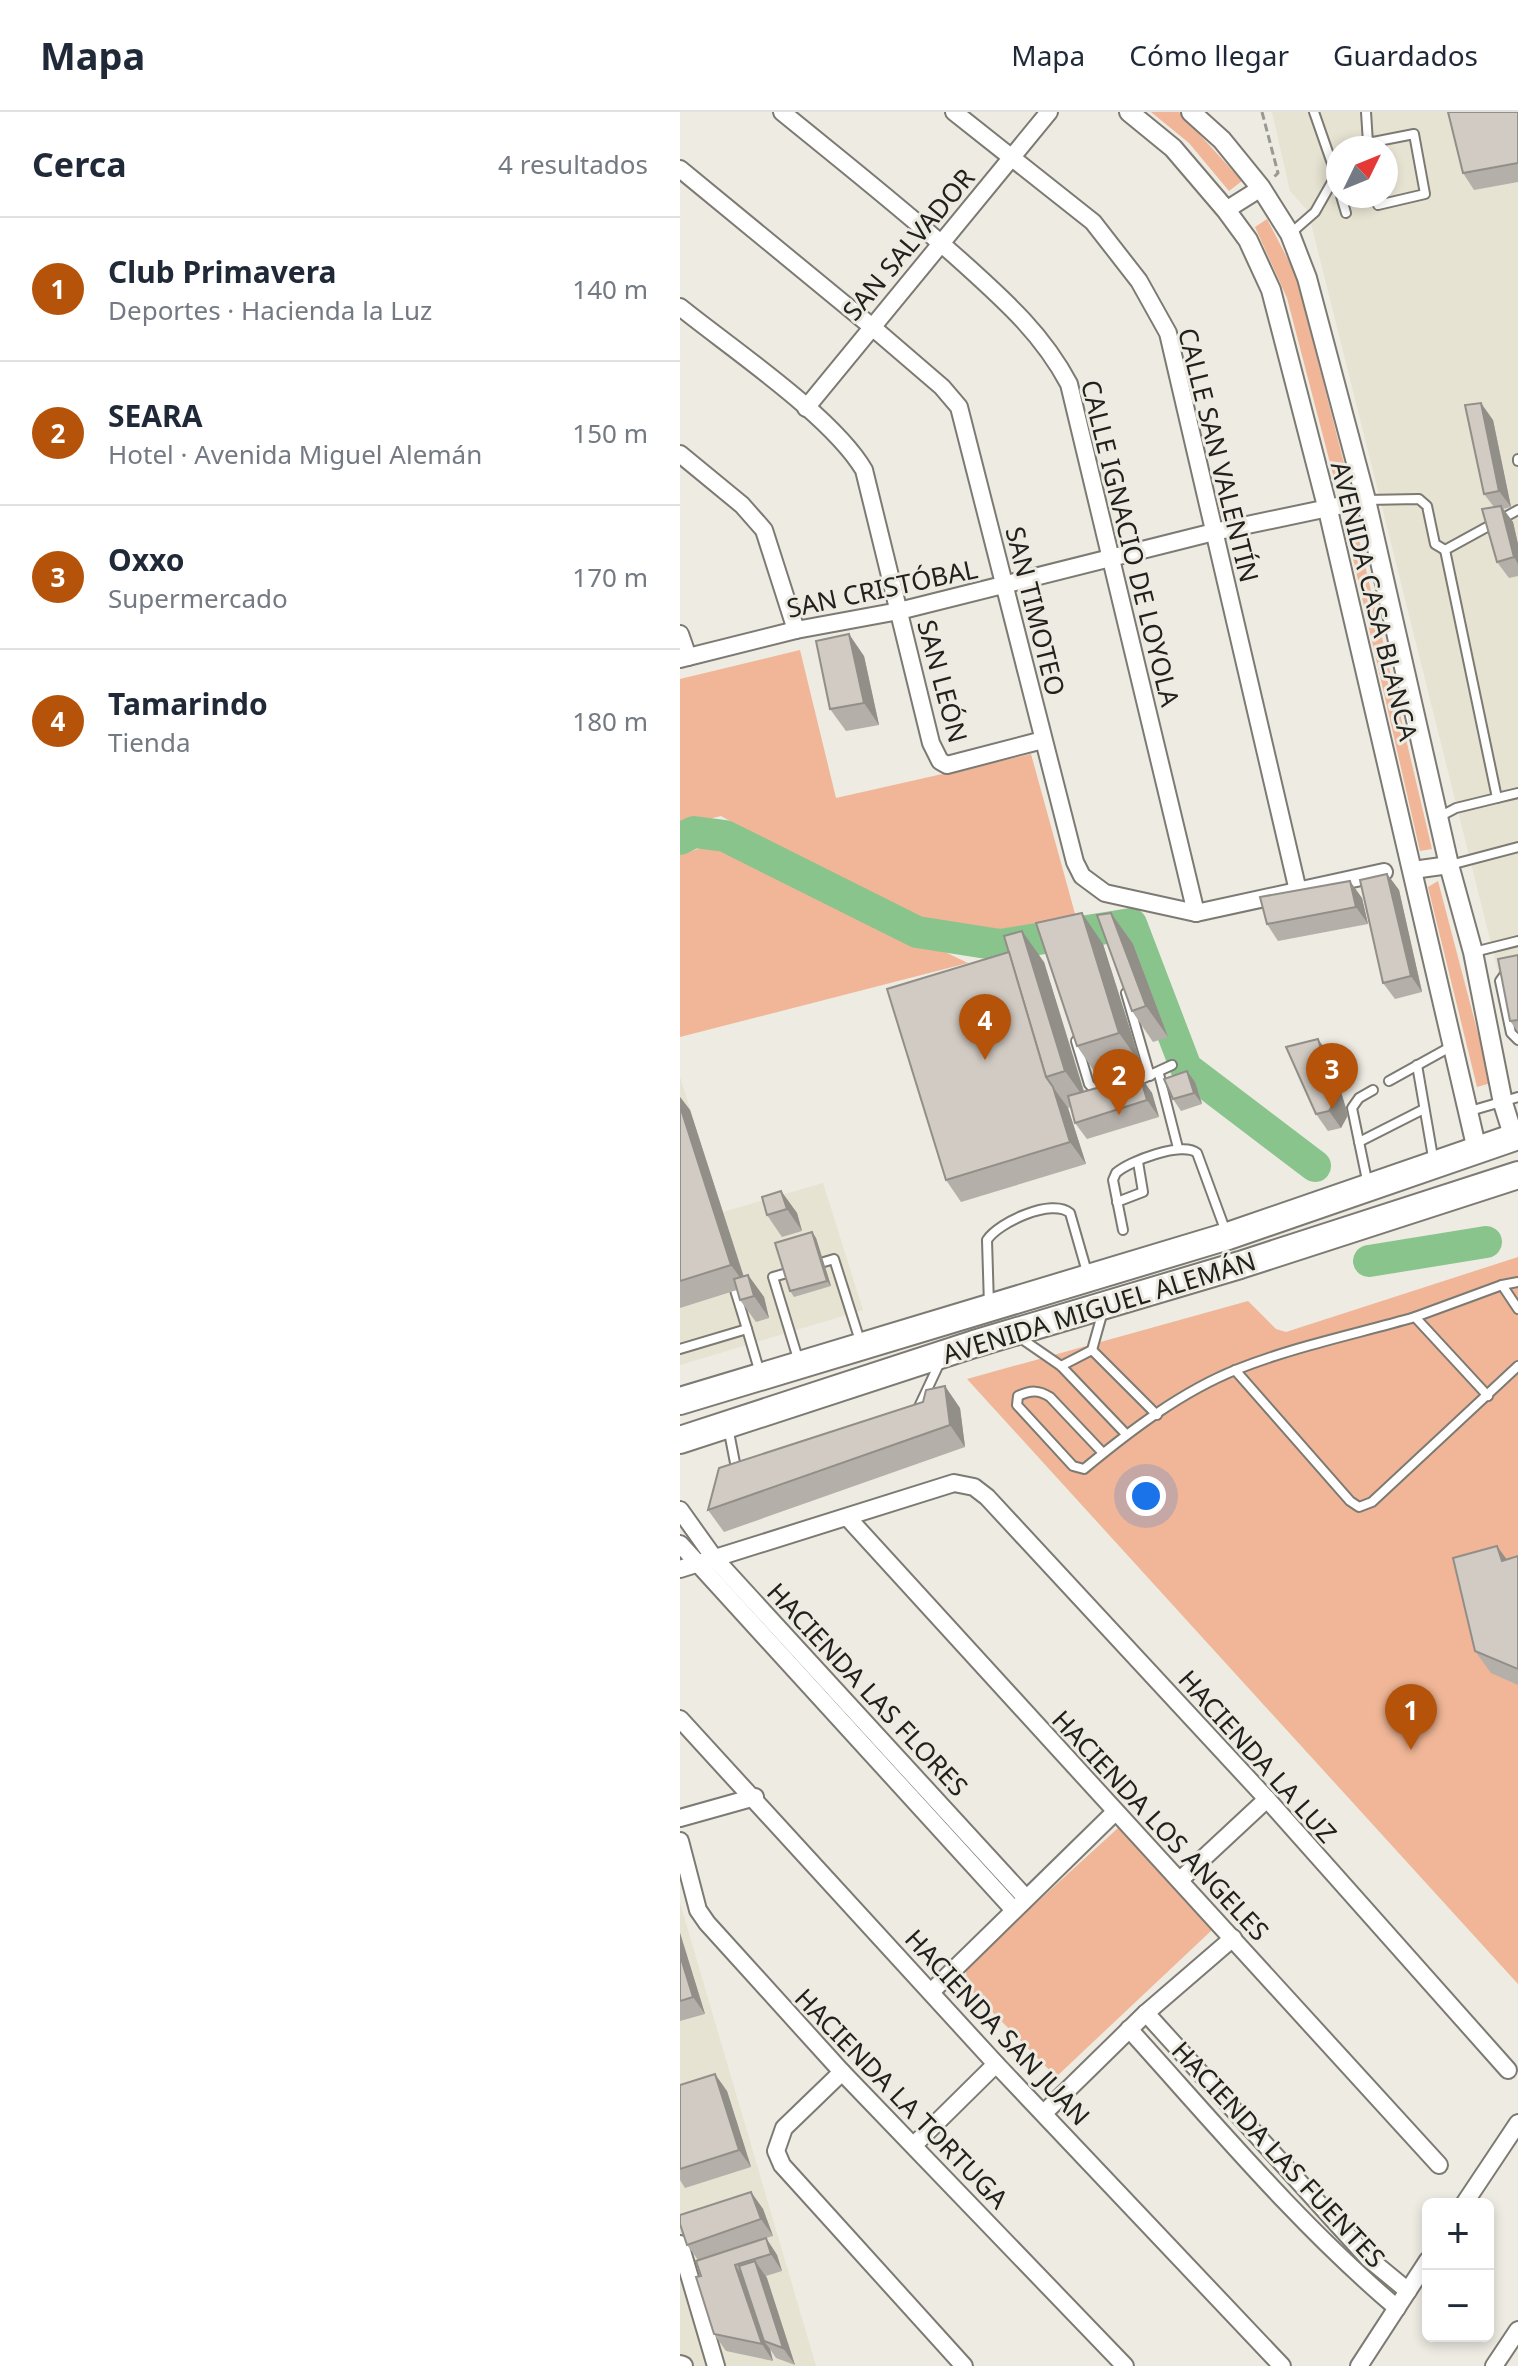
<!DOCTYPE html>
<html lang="es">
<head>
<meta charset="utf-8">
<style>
  :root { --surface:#fff; --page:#f2f2f3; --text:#1f2937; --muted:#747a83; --line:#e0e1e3; --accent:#b45309 }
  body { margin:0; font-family:"Noto Sans",sans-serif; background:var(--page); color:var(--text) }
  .controls { position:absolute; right:24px; bottom:24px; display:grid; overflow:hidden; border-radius:12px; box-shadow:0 4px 12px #0003 }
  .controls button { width:72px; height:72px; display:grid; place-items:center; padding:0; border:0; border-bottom:2px solid var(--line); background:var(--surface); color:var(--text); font:40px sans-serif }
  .compass { position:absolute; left:646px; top:24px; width:72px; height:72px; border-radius:50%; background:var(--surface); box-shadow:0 4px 12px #0003; rotate:47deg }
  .you { position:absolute; left:466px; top:1384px; width:28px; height:28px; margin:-20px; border:6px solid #fff; border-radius:50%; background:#1a73e8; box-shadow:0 0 0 12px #1a73e833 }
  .badge { display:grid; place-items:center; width:52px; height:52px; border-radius:50%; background:var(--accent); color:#fff; font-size:26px; font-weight:700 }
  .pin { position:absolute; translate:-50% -66px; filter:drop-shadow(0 2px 4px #0008) }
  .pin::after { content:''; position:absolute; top:42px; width:28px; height:24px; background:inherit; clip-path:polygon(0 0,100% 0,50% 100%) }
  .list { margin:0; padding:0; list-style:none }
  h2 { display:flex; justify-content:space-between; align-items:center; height:104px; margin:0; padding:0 32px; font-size:34px }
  h2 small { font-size:26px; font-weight:400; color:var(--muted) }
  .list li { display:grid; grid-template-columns:52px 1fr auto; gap:24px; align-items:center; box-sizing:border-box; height:144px; padding:0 32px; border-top:2px solid var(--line) }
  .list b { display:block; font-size:30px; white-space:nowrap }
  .list p { margin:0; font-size:26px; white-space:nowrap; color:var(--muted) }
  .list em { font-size:26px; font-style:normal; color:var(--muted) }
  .map { position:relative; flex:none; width:838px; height:2254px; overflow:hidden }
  header { display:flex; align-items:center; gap:48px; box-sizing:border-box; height:112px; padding:0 40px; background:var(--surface); border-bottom:2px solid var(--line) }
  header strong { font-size:38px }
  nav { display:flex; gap:44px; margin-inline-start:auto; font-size:28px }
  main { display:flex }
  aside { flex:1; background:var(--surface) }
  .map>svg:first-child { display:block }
  .built { fill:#e6e3d2; fill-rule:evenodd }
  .green { fill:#f0b697 }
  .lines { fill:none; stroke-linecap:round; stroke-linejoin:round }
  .river { stroke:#88c48c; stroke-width:32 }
  .service-casing { stroke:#7c7a72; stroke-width:12 }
  .minor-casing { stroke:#7c7a72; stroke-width:20 }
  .tertiary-casing { stroke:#7c7a72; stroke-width:22 }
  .trunk-casing { stroke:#7c7a72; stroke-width:30 }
  .path { stroke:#999891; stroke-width:3; stroke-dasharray:8 4; stroke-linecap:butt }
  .service { stroke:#fff; stroke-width:8 }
  .minor { stroke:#fff; stroke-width:16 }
  .tertiary { stroke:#fff; stroke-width:18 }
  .trunk { stroke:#fff; stroke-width:26 }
  .wall { fill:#b4afa8 }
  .shaded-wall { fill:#928e88 }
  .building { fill:#d1cbc3; stroke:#928e88; stroke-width:2 }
  .labels { text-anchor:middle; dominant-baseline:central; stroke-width:6; stroke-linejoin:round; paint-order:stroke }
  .street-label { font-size:26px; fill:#22211e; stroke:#edebe2 }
</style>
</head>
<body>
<header>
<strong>Mapa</strong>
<nav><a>Mapa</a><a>Cómo llegar</a><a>Guardados</a></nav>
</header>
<main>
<aside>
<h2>Cerca<small>4 resultados</small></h2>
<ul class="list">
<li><span class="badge">1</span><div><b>Club Primavera</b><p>Deportes · Hacienda la Luz</p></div><em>140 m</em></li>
<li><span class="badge">2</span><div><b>SEARA</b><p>Hotel · Avenida Miguel Alemán</p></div><em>150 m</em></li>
<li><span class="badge">3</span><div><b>Oxxo</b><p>Supermercado</p></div><em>170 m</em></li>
<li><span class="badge">4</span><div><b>Tamarindo</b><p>Tienda</p></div><em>180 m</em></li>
</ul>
</aside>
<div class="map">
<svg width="838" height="2254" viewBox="0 0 838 2254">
  <rect width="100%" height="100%" fill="#edebe2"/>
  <g class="built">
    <path d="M 592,0 L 838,0 L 838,939 L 628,99 L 610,79 ZM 658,36 L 706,36 L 706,84 L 658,84 Z"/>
    <path d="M 0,965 L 43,1100 L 143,1071 L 183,1198 L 0,1253 Z"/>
    <path d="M 0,1791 L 136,2254 L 0,2254 Z"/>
  </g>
  <g class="green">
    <path d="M 471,0 L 499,0 L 562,69 L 549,79 L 509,31 Z"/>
    <path d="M 587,107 L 616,163 L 668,367 L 655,370 L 607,186 L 575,115 Z"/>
    <path d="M 665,411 L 675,411 L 752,737 L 740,739 Z"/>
    <path d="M 120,538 L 156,686 L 351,642 L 397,809 L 330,822 L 228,807 L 41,704 L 0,714 L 0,567 Z"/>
    <path d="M 35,731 L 288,851 L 0,925 L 0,743 Z"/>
    <path d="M 758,769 L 811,971 L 797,975 L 748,775 Z"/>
    <path d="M 838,1145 L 838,1872 L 287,1267 L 568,1189 L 596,1217 L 606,1220 Z"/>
    <path d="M 438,1716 L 530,1809 L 532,1818 L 376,1965 L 289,1876 L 285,1856 Z"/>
  </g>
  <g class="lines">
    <g class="river">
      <path d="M 0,727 L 14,720 L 45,724 L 237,820 L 320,833 L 451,812 L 506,956 L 635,1054"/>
      <path d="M 689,1149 L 806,1130"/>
    </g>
    <g class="service-casing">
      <g id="service">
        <path d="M 686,0 L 688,31"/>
        <path d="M 688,36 L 688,31 L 734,22 L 745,82 L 698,93 L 696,84"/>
        <path d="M 661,84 L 666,101"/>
        <path d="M 611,121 L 635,100 L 656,63 L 634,0"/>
        <path d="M 838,347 L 838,349"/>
        <path d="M 686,388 L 739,387 L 747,394 L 755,432 L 765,438 L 838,398"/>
        <path d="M 817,686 L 838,681"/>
        <path d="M 759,705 L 776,696 L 817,686 L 765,438"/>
        <path d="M 770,753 L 838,735"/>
        <path d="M 794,840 L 838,829"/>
        <path d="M 838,859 L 825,862 L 820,869 L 831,921 L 838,928"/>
        <path d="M 446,881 L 470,964"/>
        <path d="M 396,929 L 409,972 L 418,982"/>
        <path d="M 737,953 L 754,1051"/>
        <path d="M 479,962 L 498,1036"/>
        <path d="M 709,969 L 772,934"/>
        <path d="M 453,971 L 492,953"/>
        <path d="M 790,999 L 838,985"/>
        <path d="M 679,1030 L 744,997"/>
        <path d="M 688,1073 L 672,996 L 679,986 L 693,978"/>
        <path d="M 437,1090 L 463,1080 L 458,1050"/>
        <path d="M 443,1118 L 433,1068 L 436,1061 C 449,1049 503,1029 517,1041 L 546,1120"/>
        <path d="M 144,1150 L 154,1147 L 181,1232"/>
        <path d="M 107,1161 L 93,1165 L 119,1250"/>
        <path d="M 822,1173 L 838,1170"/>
        <path d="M 55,1178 L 67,1217"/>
        <path d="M 309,1193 L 307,1128 C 319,1110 372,1086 390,1101 L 407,1160"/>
        <path d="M 735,1205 L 822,1173 L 838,1197"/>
        <path d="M 339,1225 L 381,1254 L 445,1321"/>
        <path d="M 0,1237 L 67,1217 L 80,1261"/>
        <path d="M 412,1238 L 477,1303"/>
        <path d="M 381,1254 L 412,1238 L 423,1199"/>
        <path d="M 555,1258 L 670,1389 L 679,1395 L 692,1390 L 838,1254"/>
        <path d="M 237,1299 L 260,1250"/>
        <path d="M 48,1315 L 56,1356 L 61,1355"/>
        <path d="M 423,1341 L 370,1285 C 359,1278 351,1278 338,1284 L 337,1293 L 393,1354 L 404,1357 C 450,1319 502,1279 558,1257 C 616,1234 676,1222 735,1205 L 808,1284"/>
      </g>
    </g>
    <g class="minor-casing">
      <g id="minor">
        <path d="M 102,0 C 162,49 223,97 281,149 C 323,187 362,221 389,272 L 516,801"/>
        <path d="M 274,0 L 413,110 L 459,169 L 488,221 L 618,779"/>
        <path d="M 0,57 L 191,214 L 262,275 L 279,295 L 395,750 L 402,764 L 425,781 L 516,801 L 704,760"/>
        <path d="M 546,98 L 581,76"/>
        <path d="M 0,195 C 52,237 152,304 184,358 L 251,631 L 260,649 L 267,653 L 363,628"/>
        <path d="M 126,296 L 369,0"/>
        <path d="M 0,342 L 62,393 L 84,418 L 116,518"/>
        <path d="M 0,522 L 8,545"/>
        <path d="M 0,547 L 116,518 L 219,499 L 534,420 L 686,388"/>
        <path d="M 733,758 L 769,753"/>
        <path d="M 0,1398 L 35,1447 L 345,1785"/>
        <path d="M 168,1406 L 759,2053"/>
        <path d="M 0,1432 L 333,1797"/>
        <path d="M 0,1457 L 274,1371 L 294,1375 L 307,1385 L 587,1687 L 828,1958"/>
        <path d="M 0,1607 L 316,1952 L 602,2254"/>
        <path d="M 0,1706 L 75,1685"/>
        <path d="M 0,1729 L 18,1798 L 27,1811 L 162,1960 L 445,2254"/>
        <path d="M 500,1768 L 587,1687"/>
        <path d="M 252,1879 L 435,1700"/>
        <path d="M 466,1901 L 688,2146 L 728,2179"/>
        <path d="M 449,1917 C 535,2012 619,2113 717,2196"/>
        <path d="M 162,1960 L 104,2016 L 96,2039 L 102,2053 L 284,2254"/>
        <path d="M 364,2001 L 466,1901 L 553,1826"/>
        <path d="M 234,2033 L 316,1952"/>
        <path d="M 784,2092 L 838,2011"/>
        <path d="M 0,2132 L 36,2254"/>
        <path d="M 679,2254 L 748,2148"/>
        <path d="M 814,2254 L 838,2218"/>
      </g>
    </g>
    <g class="tertiary-casing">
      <g id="tertiary">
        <path d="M 449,0 L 493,36 L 546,98 L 568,128 L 591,178 L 648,398 L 797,1038"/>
        <path d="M 511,0 L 542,28 L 581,76 L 610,122 L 627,166 L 686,388 L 769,753 L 793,840 L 823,991 L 834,1026"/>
        <path d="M 0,2253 L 3,2254"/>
      </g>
    </g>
    <g class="trunk-casing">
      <g id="trunk">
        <path d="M 0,1289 L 548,1124 L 838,1024"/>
        <path d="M 0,1328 L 294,1232 L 560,1153 L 838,1063"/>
      </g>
    </g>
    <path class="path" d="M 582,0 L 598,61 L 593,66"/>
    <use href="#service" class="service"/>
    <use href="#minor" class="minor"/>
    <use href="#tertiary" class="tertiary"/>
    <use href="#trunk" class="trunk"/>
  </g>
  <g class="wall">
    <path d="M 838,0 L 838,70 L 794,78 L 783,61 Z"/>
    <path d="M 813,308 L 831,395 L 823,397 L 833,410 L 838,432 L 838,464 L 829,466 L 817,450 L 814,395 L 804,382 Z"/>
    <path d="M 184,544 L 199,613 L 166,619 L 150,597 Z"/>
    <path d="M 707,762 L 719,778 L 742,880 L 715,887 L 703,871 Z"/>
    <path d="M 682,786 L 688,812 L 598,829 L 587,812 Z"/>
    <path d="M 431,801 L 453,832 L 488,925 L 473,930 L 452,899 Z"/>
    <path d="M 423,832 L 461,952 L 418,965 L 397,934 Z"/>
    <path d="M 838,843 L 838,920 L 830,909 Z"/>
    <path d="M 364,850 L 404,979 L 460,964 L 472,981 L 479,1005 L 407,1027 L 395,1011 L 391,995 L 388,996 L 406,1052 L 281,1090 L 266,1068 Z"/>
    <path d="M 650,944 L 668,1003 L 661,1016 L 648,1019 L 636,1002 Z"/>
    <path d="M 515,970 L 522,992 L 501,999 L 493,987 Z"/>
    <path d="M 0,985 L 10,998 L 64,1165 L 68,1163 L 84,1185 L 89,1206 L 76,1210 L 60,1188 L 57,1178 L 0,1196 Z"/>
    <path d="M 101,1079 L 117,1101 L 122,1119 L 102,1125 L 87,1103 Z"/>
    <path d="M 132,1120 L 136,1126 L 151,1174 L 114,1185 L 110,1179 Z"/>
    <path d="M 243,1290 L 280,1296 L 285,1335 L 44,1420 L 28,1398 Z"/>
    <path d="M 838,1444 L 838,1573 L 811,1561 L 795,1539 L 826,1447 Z"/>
    <path d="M 0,1821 L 25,1902 L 0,1909 Z"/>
    <path d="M 0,1973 L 47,1979 L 71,2055 L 5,2076 L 0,2068 Z"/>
    <path d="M 71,2080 L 83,2097 L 93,2124 L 86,2126 L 97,2143 L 102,2159 L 86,2164 L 115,2253 L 96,2246 L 90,2237 L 93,2249 L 46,2239 L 34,2222 L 18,2148 L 7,2133 Z"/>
  </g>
  <g class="shaded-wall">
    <path d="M 801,291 L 813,308 L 831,395 L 819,379 Z"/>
    <path d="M 821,394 L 833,410 L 838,432 L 838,452 L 834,445 Z"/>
    <path d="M 169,522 L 184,544 L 199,613 L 184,591 Z"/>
    <path d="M 707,762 L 719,778 L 742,880 L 731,864 Z"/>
    <path d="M 670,769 L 682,786 L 688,812 L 676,795 Z"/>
    <path d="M 402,801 L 423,832 L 461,952 L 439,921 Z"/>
    <path d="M 431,801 L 453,832 L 488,925 L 466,894 Z"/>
    <path d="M 342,819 L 364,850 L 407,990 L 385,959 Z"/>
    <path d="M 638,927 L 650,944 L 668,1003 L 661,1016 L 649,999 Z"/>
    <path d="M 507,959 L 515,970 L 522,992 L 514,981 Z"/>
    <path d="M 460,964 L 472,981 L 479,1005 L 467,988 Z"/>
    <path d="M 373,975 L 388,996 L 406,1052 L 390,1030 Z"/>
    <path d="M 0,985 L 10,998 L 67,1175 L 51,1153 L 0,994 Z"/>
    <path d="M 101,1079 L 117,1101 L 122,1119 L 107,1097 Z"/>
    <path d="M 132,1120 L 136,1126 L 151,1174 L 147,1169 Z"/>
    <path d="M 68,1163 L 84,1185 L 89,1206 L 74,1184 Z"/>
    <path d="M 265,1274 L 280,1296 L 285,1335 L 270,1313 Z"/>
    <path d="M 817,1434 L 833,1456 L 822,1449 Z"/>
    <path d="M 0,1821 L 25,1902 L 13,1885 L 0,1843 Z"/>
    <path d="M 35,1962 L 47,1979 L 71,2055 L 59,2038 Z"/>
    <path d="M 71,2080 L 83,2097 L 93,2124 L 81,2107 Z"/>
    <path d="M 86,2126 L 97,2143 L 102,2159 L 91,2142 Z"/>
    <path d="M 75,2149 L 87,2166 L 115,2253 L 103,2236 Z"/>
    <path d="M 55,2153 L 67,2170 L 84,2229 L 90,2237 L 93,2249 L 82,2232 Z"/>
  </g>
  <g class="building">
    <path d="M 768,0 L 838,0 L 838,51 L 783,61 Z"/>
    <path d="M 801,291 L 819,379 L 804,382 L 785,293 Z"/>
    <path d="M 821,394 L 834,445 L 817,450 L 802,397 Z"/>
    <path d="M 169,522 L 184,591 L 150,597 L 136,529 Z"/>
    <path d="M 707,762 L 731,864 L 703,871 L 680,768 Z"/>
    <path d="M 670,769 L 676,795 L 587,812 L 580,785 Z"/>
    <path d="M 402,801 L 439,921 L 397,934 L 356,811 Z"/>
    <path d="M 431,801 L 466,894 L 452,899 L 417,803 Z"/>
    <path d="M 342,819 L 385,959 L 366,965 L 324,824 Z"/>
    <path d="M 329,840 L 366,965 L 373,975 L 390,1030 L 266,1068 L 207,877 Z"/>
    <path d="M 838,843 L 838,908 L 830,909 L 818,847 Z"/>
    <path d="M 638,927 L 656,986 L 649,999 L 636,1002 L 606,935 Z"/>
    <path d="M 507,959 L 514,981 L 493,987 L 484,967 Z"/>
    <path d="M 460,964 L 467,988 L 395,1011 L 388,984 Z"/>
    <path d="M 0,994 L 51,1153 L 0,1169 Z"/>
    <path d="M 101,1079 L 107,1097 L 87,1103 L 82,1085 Z"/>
    <path d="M 132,1120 L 147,1169 L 110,1179 L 95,1131 Z"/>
    <path d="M 68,1163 L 74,1184 L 60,1188 L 54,1167 Z"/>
    <path d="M 265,1274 L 270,1313 L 28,1398 L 39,1356 L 243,1290 L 246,1278 Z"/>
    <path d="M 817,1434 L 822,1449 L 838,1444 L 838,1557 L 795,1539 L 773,1446 Z"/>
    <path d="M 0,1843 L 13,1885 L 0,1889 Z"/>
    <path d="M 35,1962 L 59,2038 L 0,2057 L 0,1973 Z"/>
    <path d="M 71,2080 L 81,2107 L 7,2133 L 0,2112 L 0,2103 Z"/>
    <path d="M 86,2126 L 91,2142 L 55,2153 L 82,2232 L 34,2222 L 16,2165 L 21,2164 L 16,2149 Z"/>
    <path d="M 75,2149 L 103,2236 L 84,2229 L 59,2154 Z"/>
  </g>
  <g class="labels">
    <g class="street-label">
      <text transform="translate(228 132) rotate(-50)">SAN SALVADOR</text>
      <text transform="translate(539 343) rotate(76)">CALLE SAN VALENTÍN</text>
      <text transform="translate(451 431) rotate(76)">CALLE IGNACIO DE LOYOLA</text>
      <text transform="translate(202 476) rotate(-12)">SAN CRISTÓBAL</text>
      <text transform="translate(695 489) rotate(76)">AVENIDA CASA BLANCA</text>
      <text transform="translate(356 499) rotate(76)">SAN TIMOTEO</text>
      <text transform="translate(263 569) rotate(75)">SAN LEÓN</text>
      <text transform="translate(419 1195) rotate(-17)">AVENIDA MIGUEL ALEMÁN</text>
      <text transform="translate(188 1577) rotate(47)">HACIENDA LAS FLORES</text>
      <text transform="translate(578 1644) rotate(48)">HACIENDA LA LUZ</text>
      <text transform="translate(481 1713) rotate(47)">HACIENDA LOS ANGELES</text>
      <text transform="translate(318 1915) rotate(47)">HACIENDA SAN JUAN</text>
      <text transform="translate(222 1986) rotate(46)">HACIENDA LA TORTUGA</text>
      <text transform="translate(599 2042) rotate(47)">HACIENDA LAS FUENTES</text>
    </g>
  </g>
</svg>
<div class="controls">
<button>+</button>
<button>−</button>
</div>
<svg class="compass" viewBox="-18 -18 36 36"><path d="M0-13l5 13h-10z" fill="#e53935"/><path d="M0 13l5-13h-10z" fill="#747a83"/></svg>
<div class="you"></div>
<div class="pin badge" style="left:731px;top:1638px">1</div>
<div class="pin badge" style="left:439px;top:1003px">2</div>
<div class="pin badge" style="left:652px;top:997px">3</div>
<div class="pin badge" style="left:305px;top:948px">4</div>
</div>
</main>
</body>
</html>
